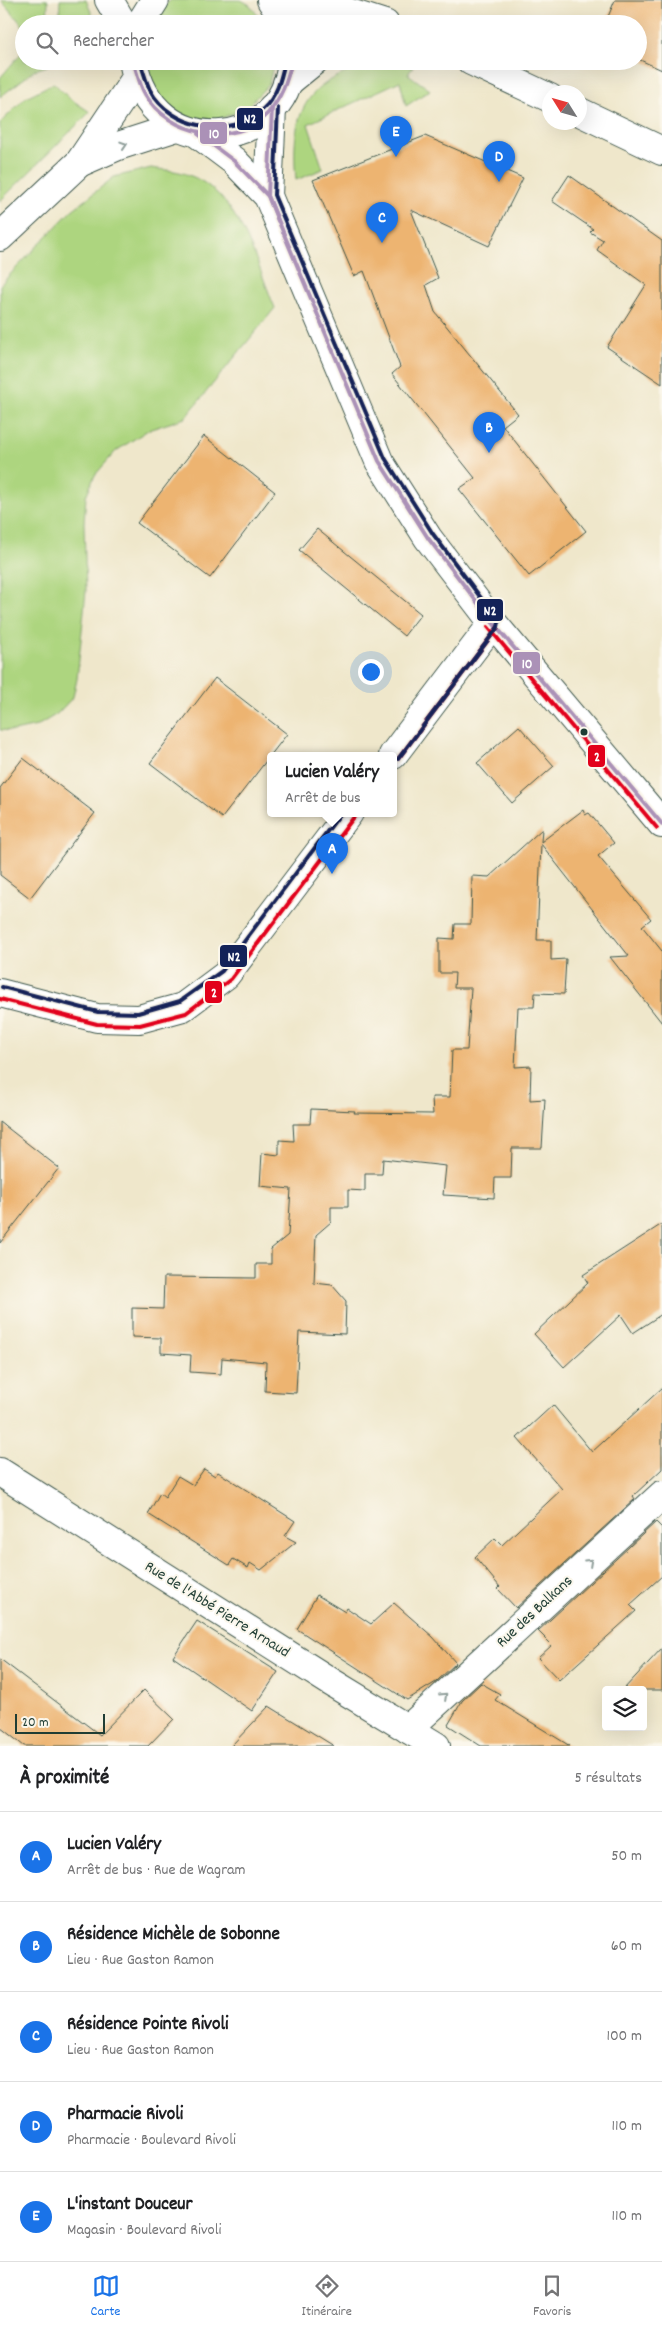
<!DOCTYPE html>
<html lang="fr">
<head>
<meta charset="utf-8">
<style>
  :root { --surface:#fff; --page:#f2f2f2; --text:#202124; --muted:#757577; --line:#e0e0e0; --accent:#1a73e8 }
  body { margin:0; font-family:Dekko,sans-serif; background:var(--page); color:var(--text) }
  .controls { position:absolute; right:15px; bottom:15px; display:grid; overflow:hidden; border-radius:5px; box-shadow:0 5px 20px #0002 }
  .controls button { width:45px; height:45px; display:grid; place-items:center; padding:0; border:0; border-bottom:1px solid var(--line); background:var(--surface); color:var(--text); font:25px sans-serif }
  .compass { position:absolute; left:542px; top:85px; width:45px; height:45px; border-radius:50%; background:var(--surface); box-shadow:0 5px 20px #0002; rotate:307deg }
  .scale { position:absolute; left:15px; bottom:12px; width:90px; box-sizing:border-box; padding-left:5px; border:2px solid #1f3d34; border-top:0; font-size:14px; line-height:18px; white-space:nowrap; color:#1f3d34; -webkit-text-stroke:4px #fbf7ec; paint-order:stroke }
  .you { position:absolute; left:370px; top:671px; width:18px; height:18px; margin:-12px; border:4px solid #fff; border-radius:50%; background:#1a73e8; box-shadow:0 0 0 8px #1a73e833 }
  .badge { display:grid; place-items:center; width:32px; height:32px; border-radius:50%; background:var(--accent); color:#fff; font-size:16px; font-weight:700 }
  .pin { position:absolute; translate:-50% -41px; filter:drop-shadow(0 1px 2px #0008) }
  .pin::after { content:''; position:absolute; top:26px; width:18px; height:15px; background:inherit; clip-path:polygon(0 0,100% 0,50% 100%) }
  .popup { position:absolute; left:267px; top:752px; width:130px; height:65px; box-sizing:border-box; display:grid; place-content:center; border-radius:5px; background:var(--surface); filter:drop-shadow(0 1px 4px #0005); font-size:16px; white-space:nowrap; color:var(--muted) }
  .popup b { font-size:19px; color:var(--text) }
  .popup::after { content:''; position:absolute; left:50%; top:100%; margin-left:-10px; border:10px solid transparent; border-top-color:var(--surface) }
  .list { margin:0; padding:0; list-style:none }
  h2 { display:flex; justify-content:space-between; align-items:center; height:65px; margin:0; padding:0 20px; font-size:21px }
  h2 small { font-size:16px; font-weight:400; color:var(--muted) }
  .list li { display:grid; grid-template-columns:32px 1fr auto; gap:15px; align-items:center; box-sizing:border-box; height:90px; padding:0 20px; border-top:1px solid var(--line) }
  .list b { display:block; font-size:19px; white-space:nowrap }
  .list p { margin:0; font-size:16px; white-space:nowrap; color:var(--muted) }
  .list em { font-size:16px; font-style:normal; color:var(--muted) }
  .icon { flex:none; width:28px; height:28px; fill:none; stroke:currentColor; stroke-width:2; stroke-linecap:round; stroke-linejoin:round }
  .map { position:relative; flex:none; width:662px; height:1746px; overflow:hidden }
  .search { position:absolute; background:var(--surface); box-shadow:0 5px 20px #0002; left:15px; right:15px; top:15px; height:55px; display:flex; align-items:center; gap:12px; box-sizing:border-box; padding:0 18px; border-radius:28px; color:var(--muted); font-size:19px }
  .sheet { height:515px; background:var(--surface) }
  nav { display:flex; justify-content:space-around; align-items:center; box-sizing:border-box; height:70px; border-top:1px solid var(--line); background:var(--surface); font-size:14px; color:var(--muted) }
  nav a { display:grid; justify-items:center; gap:2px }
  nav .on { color:var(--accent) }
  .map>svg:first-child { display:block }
  .green { fill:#add57f; stroke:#66895a }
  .building { fill:#edb471 }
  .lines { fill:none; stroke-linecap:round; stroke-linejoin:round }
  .minor-casing { stroke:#3e564b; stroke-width:30 }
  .tertiary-casing { stroke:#3e564b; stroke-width:30 }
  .secondary-casing { stroke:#3e564b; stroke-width:30 }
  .minor { stroke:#fff; stroke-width:28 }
  .tertiary { stroke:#fff; stroke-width:28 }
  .secondary { stroke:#fff; stroke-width:28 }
  .bus-1-casing { stroke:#fbf7ec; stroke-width:8 }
  .bus-2-casing { stroke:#fbf7ec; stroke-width:8 }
  .bus-3-casing { stroke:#fbf7ec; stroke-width:8 }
  .bus-1 { stroke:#ab91b7; stroke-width:4 }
  .bus-2 { stroke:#e2001a; stroke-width:4 }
  .bus-3 { stroke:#132258; stroke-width:4 }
  .oneway { stroke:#8f9e9a }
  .bus-dot { fill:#1f3d34; stroke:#fbf7ec; stroke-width:2 }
  .labels { text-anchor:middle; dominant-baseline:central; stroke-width:4; stroke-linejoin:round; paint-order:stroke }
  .street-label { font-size:16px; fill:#1f3d34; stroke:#fbf7ec }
  .line-badge { stroke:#fbf7ec; stroke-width:2 }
  .badge-label { font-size:14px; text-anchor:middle; font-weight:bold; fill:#fff }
</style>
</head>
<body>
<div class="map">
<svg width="662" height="1746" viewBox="0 0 662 1746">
  <rect width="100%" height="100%" fill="#fbf7ec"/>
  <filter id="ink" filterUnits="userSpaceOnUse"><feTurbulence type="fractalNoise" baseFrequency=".02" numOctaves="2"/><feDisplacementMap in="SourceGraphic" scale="10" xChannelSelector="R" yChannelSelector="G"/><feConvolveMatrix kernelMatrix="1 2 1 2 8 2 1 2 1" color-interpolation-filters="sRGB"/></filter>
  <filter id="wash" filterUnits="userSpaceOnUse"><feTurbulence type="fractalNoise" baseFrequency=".0096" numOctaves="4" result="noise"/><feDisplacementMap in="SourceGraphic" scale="20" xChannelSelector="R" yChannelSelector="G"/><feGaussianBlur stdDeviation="1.12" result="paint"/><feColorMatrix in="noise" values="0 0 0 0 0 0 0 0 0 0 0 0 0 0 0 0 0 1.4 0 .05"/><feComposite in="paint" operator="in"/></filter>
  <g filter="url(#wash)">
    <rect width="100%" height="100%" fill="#efe7cb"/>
    <g class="green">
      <path d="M 1,0 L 48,0 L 47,24 L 24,24 L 24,27 Z"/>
      <path d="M 60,0 L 86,0 L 96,24 L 59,24 Z"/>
      <path d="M 171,0 L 241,0 L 250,5 L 264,24 L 149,24 L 154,14 Z"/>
      <path d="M 24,50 L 24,61 L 47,61 L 47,66 L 35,70 L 0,97 L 0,78 Z"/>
      <path d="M 142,61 L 274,61 L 269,84 L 246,108 L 210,123 L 175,113 L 153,96 Z"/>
      <path d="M 385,61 L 413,67 L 408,74 L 430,90 L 406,106 L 400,81 L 308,124 L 323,169 L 296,180 C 289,102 311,78 385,61 Z"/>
      <path d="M 54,83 L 69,98 L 90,112 L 0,201 L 0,123 L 26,97 Z"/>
      <path d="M 151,168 C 162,170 175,170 186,174 C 239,191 256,263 275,308 L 185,418 L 148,430 L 116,451 L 95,475 L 86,496 L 84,523 L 86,591 L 77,679 L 73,697 L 57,714 L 37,726 L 14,731 L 0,730 L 0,285 L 71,211 L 114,177 Z"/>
    </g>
    <g id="blocks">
      <g class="building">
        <path d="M 615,0 L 662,0 L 662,70 L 638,59 L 638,24 L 605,24 Z"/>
        <path d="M 425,136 L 523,178 L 489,246 L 411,210 L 438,278 L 426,285 L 435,312 L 518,414 L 503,426 L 586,531 L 529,576 L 459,489 L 475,478 L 392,374 L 400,367 L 364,271 L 354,276 L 313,180 Z"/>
        <path d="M 569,175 L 662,241 L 662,384 L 607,347 L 646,285 L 597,250 L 603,240 L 590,232 L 593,229 L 552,201 Z"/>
        <path d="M 204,436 L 275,492 L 210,578 L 137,523 Z"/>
        <path d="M 317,529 L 421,614 L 404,636 L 299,550 Z"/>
        <path d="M 215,678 L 287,734 L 222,818 L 150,763 Z"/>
        <path d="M 519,726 L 554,766 L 512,803 L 477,763 Z"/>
        <path d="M 23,758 L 95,813 L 30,898 L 0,875 L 0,788 Z"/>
        <path d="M 583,810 L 585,815 L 589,813 L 614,843 L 598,856 L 651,919 L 642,926 L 662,951 L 662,1023 L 610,957 L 629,956 L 541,844 L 537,940 L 551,940 L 551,960 L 566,959 L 564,994 L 535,993 L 534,1007 L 518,1007 L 515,1067 L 531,1066 L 530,1100 L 545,1099 L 542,1148 L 512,1148 L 511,1178 L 495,1178 L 494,1198 L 443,1195 L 446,1166 L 383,1159 L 382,1174 L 365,1174 L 365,1191 L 348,1190 L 348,1207 L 331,1207 L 331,1222 L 316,1235 L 314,1283 L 332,1285 L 346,1301 L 345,1334 L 299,1332 L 296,1393 L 265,1391 L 266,1362 L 222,1358 L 221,1374 L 190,1372 L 191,1355 L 161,1353 L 161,1338 L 132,1337 L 132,1308 L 163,1309 L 164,1277 L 256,1278 L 256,1264 L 271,1264 L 271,1249 L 288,1235 L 291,1189 L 260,1186 L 262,1153 L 279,1155 L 279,1140 L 294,1141 L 293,1124 L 310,1124 L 311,1109 L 355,1111 L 354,1113 L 433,1114 L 432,1097 L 450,1097 L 452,1050 L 467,1050 L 471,988 L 454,988 L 455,973 L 439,973 L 439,938 L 454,939 L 455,924 L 471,924 L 472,876 L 489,877 L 542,829 L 541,842 Z"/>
        <path d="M 0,1122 L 59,1168 L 0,1243 Z"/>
        <path d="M 662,1224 L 662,1314 L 633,1333 L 621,1315 L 564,1367 L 534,1334 L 588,1283 L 583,1275 Z"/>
        <path d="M 662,1388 L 662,1469 L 633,1496 L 635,1499 L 516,1608 L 498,1589 L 500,1587 L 475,1557 L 495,1538 L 502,1545 L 562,1489 L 517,1438 L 553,1405 L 592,1452 Z"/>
        <path d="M 204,1469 L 215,1476 L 218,1472 L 295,1521 L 285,1536 L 296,1542 L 261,1570 L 250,1563 L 248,1568 L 233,1559 L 229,1565 L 148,1514 L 160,1493 L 165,1497 L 178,1476 L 193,1485 Z"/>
        <path d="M 656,1522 L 662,1528 L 662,1576 L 630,1605 L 636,1611 L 559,1680 L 538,1658 L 552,1645 L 538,1631 Z"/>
        <path d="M 317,1595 L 345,1612 L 347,1608 L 371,1624 L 394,1603 L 433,1637 L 456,1663 L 436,1682 L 407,1700 L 297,1629 Z"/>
        <path d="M 197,1621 L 278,1672 L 252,1711 L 173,1657 Z"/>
        <path d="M 662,1648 L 662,1690 L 623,1690 Z"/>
        <path d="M 0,1659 L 100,1735 L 144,1690 L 174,1719 L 148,1746 L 24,1746 L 0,1727 Z"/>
        <path d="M 481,1683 L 500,1694 L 495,1700 L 570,1746 L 481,1746 L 448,1725 L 462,1701 Z"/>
        <path d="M 269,1706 L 334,1746 L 231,1746 Z"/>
      </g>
    </g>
  </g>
  <g filter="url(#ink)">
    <use href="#blocks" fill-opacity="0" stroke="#3e564b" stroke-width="1"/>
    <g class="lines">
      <g class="minor-casing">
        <g id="minor">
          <path d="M 198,134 L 234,161 L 268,196 L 379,461 L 428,538 L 493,623 L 662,824"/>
          <path d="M 268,196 L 272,108"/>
          <path d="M 393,755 L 493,623"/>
          <path d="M 0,993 L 97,1018 L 139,1019 L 183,1007 L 226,975 L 349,813"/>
          <path d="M 408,1729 L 662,1495"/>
        </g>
      </g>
      <g class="tertiary-casing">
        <g id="tertiary">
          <path d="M 277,8 L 328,6 L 385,24"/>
          <path d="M 471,61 L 550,98"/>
          <path d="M 287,83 L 314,61"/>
          <path d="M 580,112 L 662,151"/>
        </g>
      </g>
      <g class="secondary-casing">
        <g id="secondary">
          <path d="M 109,0 L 123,24"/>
          <path d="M 271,0 L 286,24"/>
          <path d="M 140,24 L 155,0"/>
          <path d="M 133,61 C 152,164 285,153 292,61"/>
          <path d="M 79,163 L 118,146 L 177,127"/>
          <path d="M 0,237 L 79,163 L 136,78"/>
          <path d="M 0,1472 L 331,1682 L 436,1746"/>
        </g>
      </g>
      <use href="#minor" class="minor"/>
      <use href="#tertiary" class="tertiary"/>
      <use href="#secondary" class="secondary"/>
      <g class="bus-1-casing">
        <g id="bus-1">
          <path d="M 133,61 C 137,72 139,84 145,94 C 168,135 235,149 268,113 C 282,97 287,81 292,61"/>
          <path d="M 272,108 L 268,196 L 278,221"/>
          <path d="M 198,134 L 234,161 L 268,196 L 379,461 L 428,538 L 493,623 L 662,824"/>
        </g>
      </g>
      <g class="bus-2-casing">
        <g id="bus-2">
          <path d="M 488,627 L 657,828"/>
          <path d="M 398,759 L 498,627"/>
          <path d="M 0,999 L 97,1024 L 140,1025 L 186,1013 L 231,979 L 354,817"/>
        </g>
      </g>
      <g class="bus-3-casing">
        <g id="bus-3">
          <path d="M 140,61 C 143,71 146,81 150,90 C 171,129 231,140 263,109 C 277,96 281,79 285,61"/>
          <path d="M 278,108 L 274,195 L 385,458 L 433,534 L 499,622 L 498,627 L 398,759"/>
          <path d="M 2,987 L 98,1012 L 138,1013 L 180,1001 L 222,971 L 341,813"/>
        </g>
      </g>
      <use href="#bus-1" class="bus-1"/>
      <use href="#bus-2" class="bus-2"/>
      <use href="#bus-3" class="bus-3"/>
    </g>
    <defs><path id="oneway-chevron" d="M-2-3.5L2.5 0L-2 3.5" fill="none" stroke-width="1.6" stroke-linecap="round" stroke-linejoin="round" transform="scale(1.25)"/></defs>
    <g class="oneway">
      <use href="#oneway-chevron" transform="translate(124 145) rotate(-18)"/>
      <use href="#oneway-chevron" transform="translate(589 1562) rotate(-43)"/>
      <use href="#oneway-chevron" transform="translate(444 1696) rotate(-43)"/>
    </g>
  </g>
  <circle class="bus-dot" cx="584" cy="732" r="4.5"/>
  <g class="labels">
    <g class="street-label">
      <text transform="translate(217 1610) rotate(32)">Rue de l'Abbé Pierre Arnaud</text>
      <text transform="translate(535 1612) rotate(-43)">Rue des Balkans</text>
    </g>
  </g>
  <g class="line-badge">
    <rect x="236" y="107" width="28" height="24" rx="5" fill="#132258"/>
    <rect x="199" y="121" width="29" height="24" rx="5" fill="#ab91b7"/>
    <rect x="476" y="598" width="28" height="24" rx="5" fill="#132258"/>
    <rect x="512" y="651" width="29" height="24" rx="5" fill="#ab91b7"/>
    <rect x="587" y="744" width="19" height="24" rx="5" fill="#e2001a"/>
    <rect x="219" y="944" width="29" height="24" rx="5" fill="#132258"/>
    <rect x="204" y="980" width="19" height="24" rx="5" fill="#e2001a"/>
  </g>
  <g class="badge-label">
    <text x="250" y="123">N2</text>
    <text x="214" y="138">10</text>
    <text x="490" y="615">N2</text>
    <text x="527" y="668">10</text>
    <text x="597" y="761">2</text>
    <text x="234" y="961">N2</text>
    <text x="214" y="997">2</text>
  </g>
</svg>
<div class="controls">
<button><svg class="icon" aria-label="layers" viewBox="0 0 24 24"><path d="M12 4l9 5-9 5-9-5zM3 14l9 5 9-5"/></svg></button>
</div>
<svg class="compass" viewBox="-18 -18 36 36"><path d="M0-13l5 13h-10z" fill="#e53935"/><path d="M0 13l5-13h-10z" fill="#757577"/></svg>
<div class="scale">20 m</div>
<div class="you"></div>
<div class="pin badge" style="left:332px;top:874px">A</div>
<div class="popup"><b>Lucien Valéry</b>Arrêt de bus</div>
<div class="pin badge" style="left:489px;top:453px">B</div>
<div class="pin badge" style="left:382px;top:243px">C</div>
<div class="pin badge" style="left:499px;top:182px">D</div>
<div class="pin badge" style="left:396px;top:157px">E</div>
<div class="search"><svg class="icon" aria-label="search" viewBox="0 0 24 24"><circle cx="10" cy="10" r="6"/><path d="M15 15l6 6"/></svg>Rechercher</div>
</div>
<section class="sheet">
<h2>À proximité<small>5 résultats</small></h2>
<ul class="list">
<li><span class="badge">A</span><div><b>Lucien Valéry</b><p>Arrêt de bus · Rue de Wagram</p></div><em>50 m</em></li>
<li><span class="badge">B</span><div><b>Résidence Michèle de Sobonne</b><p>Lieu · Rue Gaston Ramon</p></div><em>60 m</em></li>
<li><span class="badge">C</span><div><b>Résidence Pointe Rivoli</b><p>Lieu · Rue Gaston Ramon</p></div><em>100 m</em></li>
<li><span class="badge">D</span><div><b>Pharmacie Rivoli</b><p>Pharmacie · Boulevard Rivoli</p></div><em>110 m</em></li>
<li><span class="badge">E</span><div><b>L'instant Douceur</b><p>Magasin · Boulevard Rivoli</p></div><em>110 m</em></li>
</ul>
</section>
<nav>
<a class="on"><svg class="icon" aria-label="map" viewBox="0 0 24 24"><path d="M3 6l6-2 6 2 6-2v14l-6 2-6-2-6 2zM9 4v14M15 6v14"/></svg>Carte</a>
<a><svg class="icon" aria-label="directions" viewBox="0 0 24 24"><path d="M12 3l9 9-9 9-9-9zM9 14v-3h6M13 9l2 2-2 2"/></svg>Itinéraire</a>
<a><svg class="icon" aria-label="saved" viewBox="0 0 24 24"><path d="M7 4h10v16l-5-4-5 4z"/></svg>Favoris</a>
</nav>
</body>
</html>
